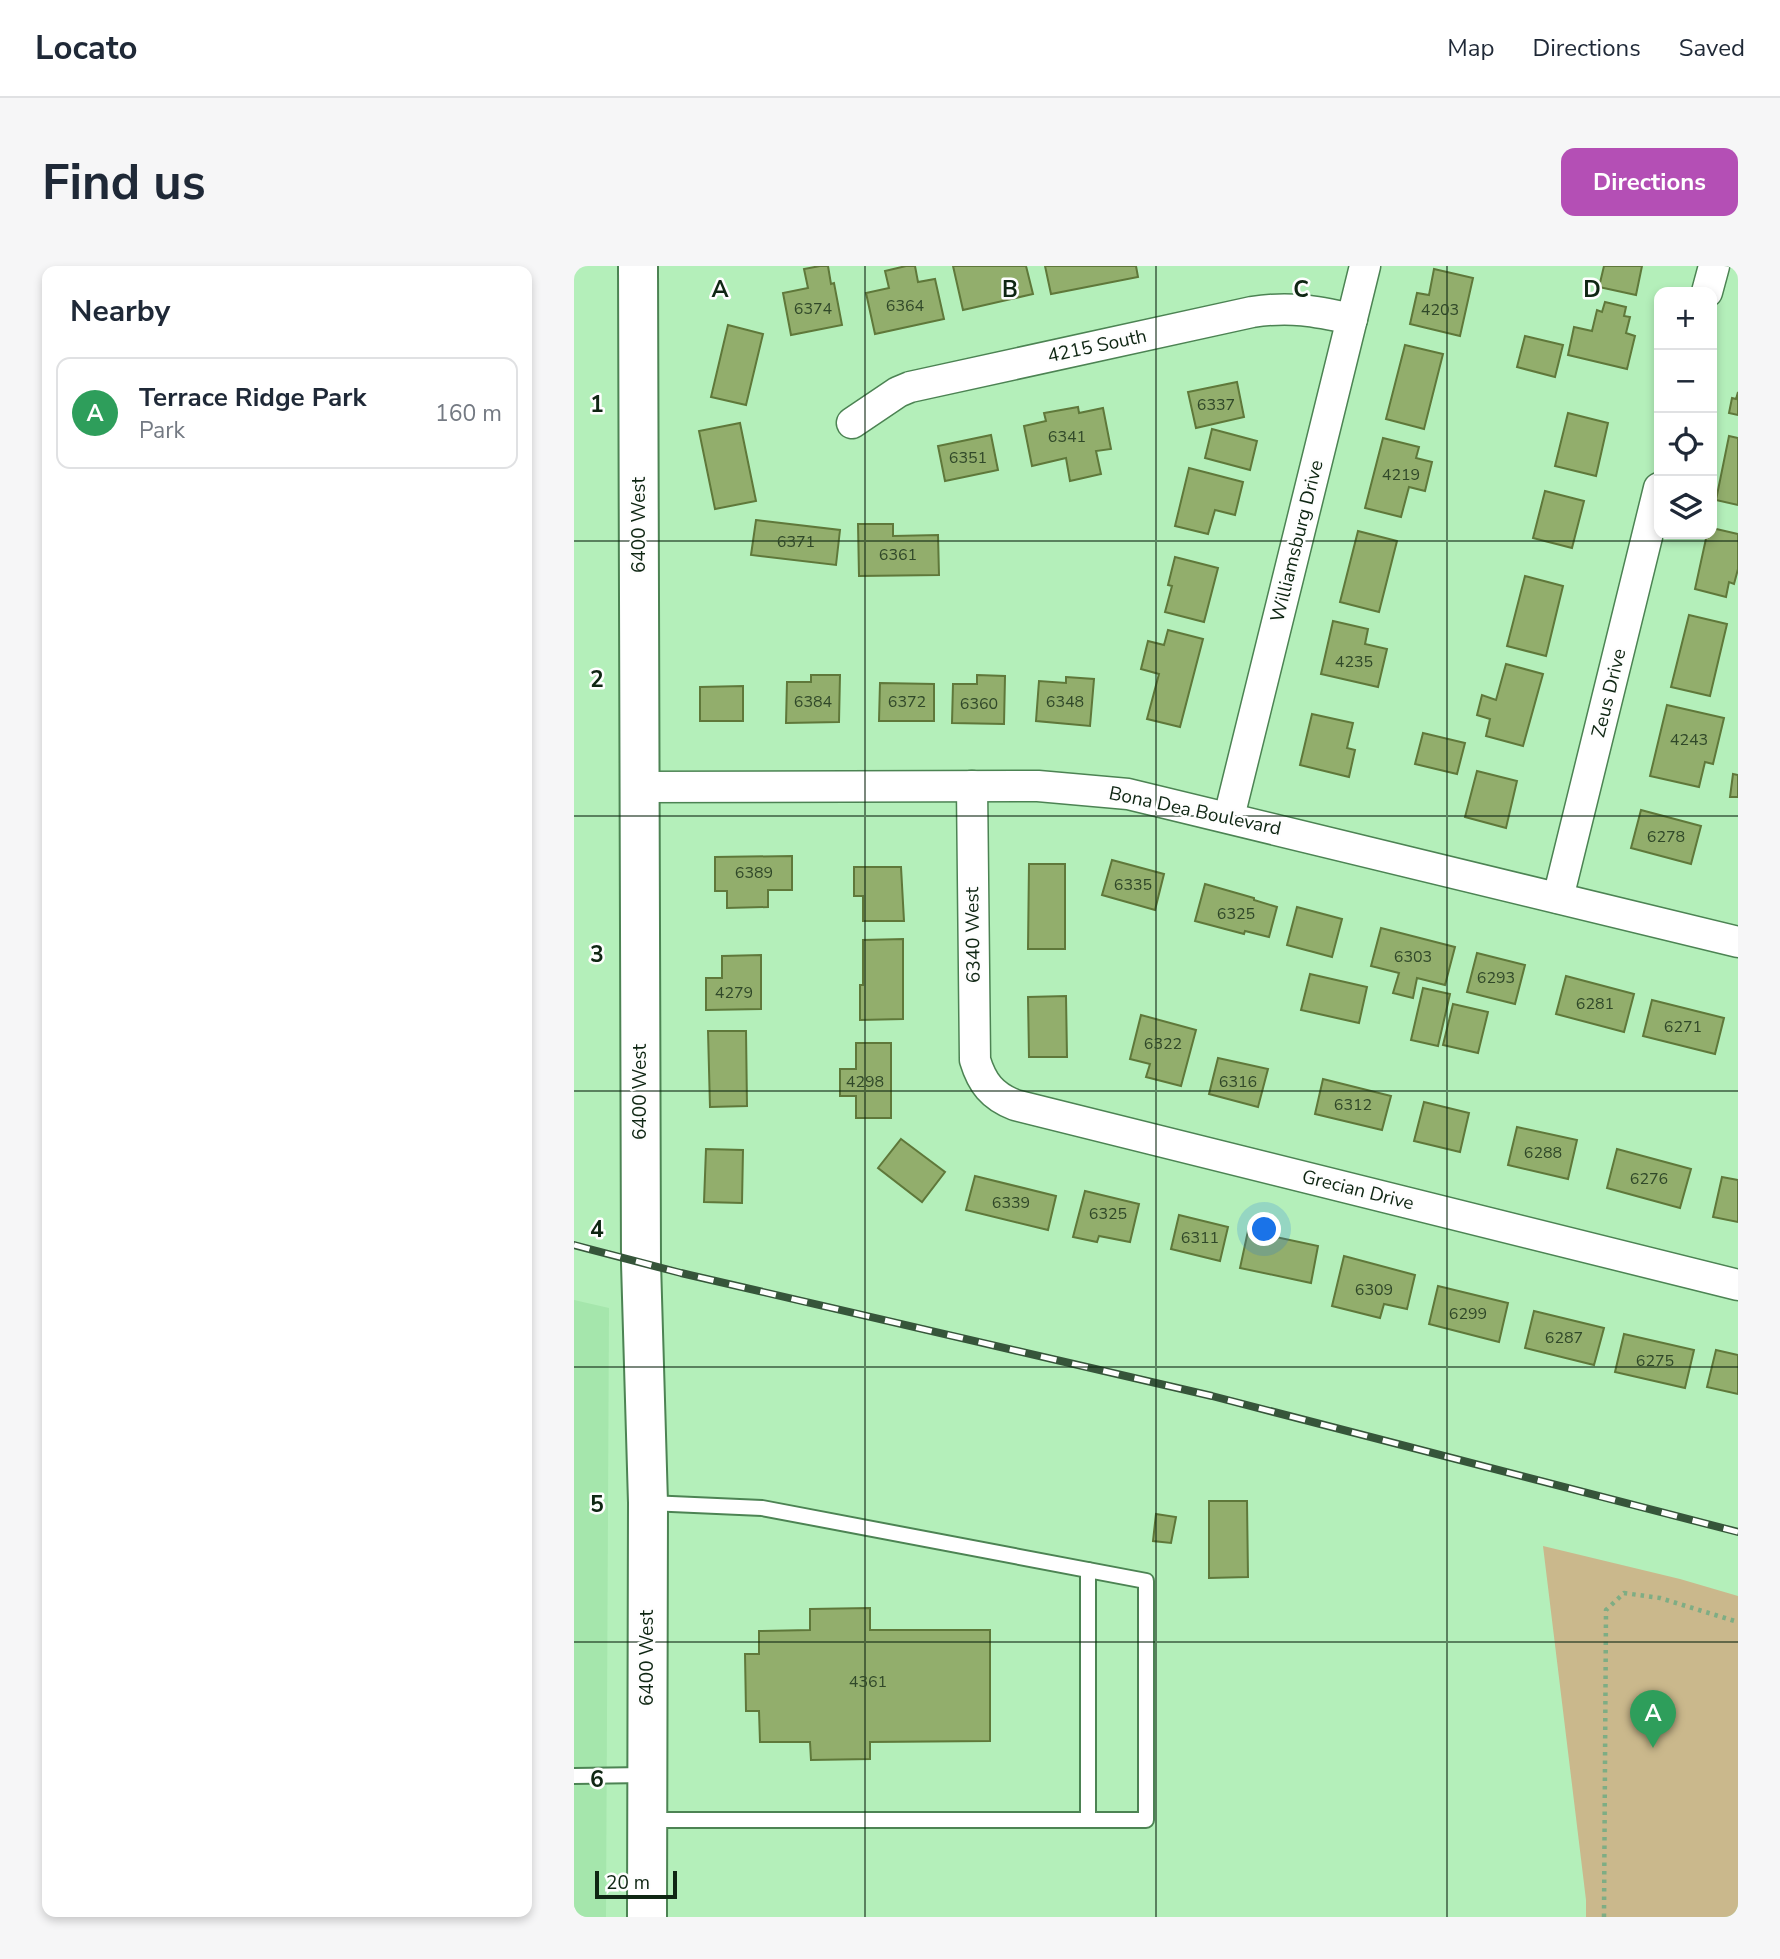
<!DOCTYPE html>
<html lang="en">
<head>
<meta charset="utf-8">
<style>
  :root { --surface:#fff; --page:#f6f6f7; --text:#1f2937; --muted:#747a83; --line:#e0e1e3; --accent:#b44fb5 }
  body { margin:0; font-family:"Nunito Sans",sans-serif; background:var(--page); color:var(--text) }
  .controls { position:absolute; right:21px; top:21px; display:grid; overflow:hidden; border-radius:14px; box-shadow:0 4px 10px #0003 }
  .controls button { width:63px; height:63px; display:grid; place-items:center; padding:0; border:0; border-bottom:2px solid var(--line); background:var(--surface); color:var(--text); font:35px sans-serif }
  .scale { position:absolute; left:21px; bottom:18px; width:82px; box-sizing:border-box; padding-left:7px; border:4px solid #0f2613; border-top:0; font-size:19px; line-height:24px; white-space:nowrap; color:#0f2613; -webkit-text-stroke:5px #fefefe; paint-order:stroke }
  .you { position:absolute; left:691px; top:964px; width:24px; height:24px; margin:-18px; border:5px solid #fff; border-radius:50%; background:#1a73e8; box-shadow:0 0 0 10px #1a73e833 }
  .badge { display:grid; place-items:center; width:46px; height:46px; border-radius:50%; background:var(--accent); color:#fff; font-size:23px; font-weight:700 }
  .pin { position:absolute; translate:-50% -58px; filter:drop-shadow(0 2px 4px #0008) }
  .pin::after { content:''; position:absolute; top:37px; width:24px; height:21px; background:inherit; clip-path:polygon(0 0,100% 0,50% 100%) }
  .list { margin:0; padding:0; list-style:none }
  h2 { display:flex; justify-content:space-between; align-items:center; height:91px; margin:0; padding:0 28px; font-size:30px }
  h2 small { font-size:23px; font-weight:400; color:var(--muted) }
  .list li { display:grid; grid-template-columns:46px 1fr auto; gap:21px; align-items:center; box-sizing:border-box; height:112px; margin:0 14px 14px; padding:0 14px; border:2px solid var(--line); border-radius:14px }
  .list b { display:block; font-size:26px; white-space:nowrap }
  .list p { margin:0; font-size:23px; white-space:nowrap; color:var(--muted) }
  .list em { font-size:23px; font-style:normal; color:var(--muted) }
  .icon { flex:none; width:38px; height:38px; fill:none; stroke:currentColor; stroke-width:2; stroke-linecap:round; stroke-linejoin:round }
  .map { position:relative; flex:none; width:1164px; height:1651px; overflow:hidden; border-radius:14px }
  header { display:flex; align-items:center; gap:42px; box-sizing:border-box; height:98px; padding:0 35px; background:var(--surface); border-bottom:2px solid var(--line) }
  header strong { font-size:33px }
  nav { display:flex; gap:38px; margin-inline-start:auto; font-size:24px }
  .intro { display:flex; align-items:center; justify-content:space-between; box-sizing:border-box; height:168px; padding:0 42px }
  h1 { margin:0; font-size:49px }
  .button { padding:18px 32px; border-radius:14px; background:var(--accent); color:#fff; font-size:24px; font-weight:700 }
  main { display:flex; gap:42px; padding:0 42px }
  aside { flex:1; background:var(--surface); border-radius:14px; box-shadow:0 4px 10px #0003 }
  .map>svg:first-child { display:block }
  .built { fill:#a5e6ac }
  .green { fill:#cab88c }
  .building { fill:#92ae6c; stroke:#5f783a; stroke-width:2 }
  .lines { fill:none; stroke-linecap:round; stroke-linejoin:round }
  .lane-casing { stroke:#4c8353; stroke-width:18 }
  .street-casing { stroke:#4c8353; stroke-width:33 }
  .secondary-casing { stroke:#4c8353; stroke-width:42 }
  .path { stroke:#7ead84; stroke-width:4.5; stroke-dasharray:3.5 5; stroke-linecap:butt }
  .lane { stroke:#fff; stroke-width:14 }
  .street { stroke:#fff; stroke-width:30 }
  .secondary { stroke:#fff; stroke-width:38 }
  .rail-casing { stroke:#36553a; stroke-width:8 }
  .rail { stroke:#fefefe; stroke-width:5; stroke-dasharray:16; stroke-linecap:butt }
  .grid { fill:none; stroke:#0f2613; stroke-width:2; stroke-opacity:0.55 }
  .labels { text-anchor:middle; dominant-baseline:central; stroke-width:5; stroke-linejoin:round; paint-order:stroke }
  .number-label { font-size:16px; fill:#304829 }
  .street-label { font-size:19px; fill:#0f2613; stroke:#fefefe }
  .grid-label { font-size:23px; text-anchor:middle; font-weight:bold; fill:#0f2613; stroke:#fefefe; stroke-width:5; stroke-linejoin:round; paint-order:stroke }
</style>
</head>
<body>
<header>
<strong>Locato</strong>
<nav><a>Map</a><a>Directions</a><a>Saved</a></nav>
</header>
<div class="intro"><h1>Find us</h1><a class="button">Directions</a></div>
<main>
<aside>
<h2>Nearby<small></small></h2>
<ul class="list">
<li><span class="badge" style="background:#2e9e5b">A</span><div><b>Terrace Ridge Park</b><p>Park</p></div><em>160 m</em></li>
</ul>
</aside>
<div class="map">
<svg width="1164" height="1651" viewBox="0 0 1164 1651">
  <rect width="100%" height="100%" fill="#b4efba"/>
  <path class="built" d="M 0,1034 L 35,1042 L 32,1651 L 0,1651 Z"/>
  <path class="green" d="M 969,1280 L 1106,1313 L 1164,1330 L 1164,1651 L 1012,1651 L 1012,1634 Z"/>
  <g class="building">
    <path d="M 246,0 L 254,0 L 257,18 L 260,17 L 268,59 L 217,69 L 209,27 L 234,22 L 230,3 Z"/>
    <path d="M 332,0 L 341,0 L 344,16 L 361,13 L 370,53 L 301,68 L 292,27 L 315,22 L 311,5 Z"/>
    <path d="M 379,0 L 452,0 L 459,28 L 389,44 Z"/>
    <path d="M 471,0 L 562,0 L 564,11 L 477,28 Z"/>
    <path d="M 1030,0 L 1068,0 L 1062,29 L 1025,21 Z"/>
    <path d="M 860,3 L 899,12 L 886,70 L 836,58 L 843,27 L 855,29 Z"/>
    <path d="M 1031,36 L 1052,41 L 1050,50 L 1056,51 L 1052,67 L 1061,70 L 1053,103 L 994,89 L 1000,61 L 1018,65 L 1023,44 L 1028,46 Z"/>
    <path d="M 154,59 L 189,68 L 172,139 L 137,131 Z"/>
    <path d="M 951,70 L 989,79 L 981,111 L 943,101 Z"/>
    <path d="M 831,79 L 869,88 L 850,163 L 812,153 Z"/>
    <path d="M 663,116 L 670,151 L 622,162 L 614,126 Z"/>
    <path d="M 1164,126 L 1164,149 L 1155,147 L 1158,132 L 1162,133 Z"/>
    <path d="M 504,141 L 505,147 L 529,142 L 537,183 L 522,185 L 527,208 L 496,215 L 492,192 L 458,200 L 450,160 L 472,155 L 470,147 Z"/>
    <path d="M 994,147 L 1034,157 L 1022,210 L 981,200 Z"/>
    <path d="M 166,157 L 182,235 L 141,243 L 125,165 Z"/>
    <path d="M 638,163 L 683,175 L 676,204 L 631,192 Z"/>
    <path d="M 417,169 L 424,204 L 371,215 L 364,180 Z"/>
    <path d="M 1155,170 L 1164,172 L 1164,239 L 1142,234 Z"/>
    <path d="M 809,172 L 845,181 L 842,192 L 858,196 L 851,225 L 835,221 L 827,251 L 791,242 Z"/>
    <path d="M 615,202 L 669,216 L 661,249 L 641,244 L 634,268 L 601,260 Z"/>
    <path d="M 971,225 L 1010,235 L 998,282 L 959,272 Z"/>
    <path d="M 182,254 L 266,264 L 262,299 L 177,289 Z"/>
    <path d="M 284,258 L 319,258 L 319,270 L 364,269 L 365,309 L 285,310 Z"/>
    <path d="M 1138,262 L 1164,268 L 1164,303 L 1160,318 L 1155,316 L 1152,331 L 1121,323 L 1133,268 L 1138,268 Z"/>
    <path d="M 784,265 L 823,275 L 805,346 L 766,336 Z"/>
    <path d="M 601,291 L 644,302 L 630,356 L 591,346 L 598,320 L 594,319 Z"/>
    <path d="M 951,310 L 989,320 L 972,390 L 933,380 Z"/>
    <path d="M 1115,349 L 1153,358 L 1136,430 L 1097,421 Z"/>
    <path d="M 759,355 L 794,363 L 791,378 L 813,383 L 804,421 L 747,408 Z"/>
    <path d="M 594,364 L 629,373 L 606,461 L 573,453 L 585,408 L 567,403 L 574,375 L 590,379 Z"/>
    <path d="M 932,398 L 969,408 L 949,480 L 912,470 L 916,453 L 903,449 L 908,429 L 922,434 Z"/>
    <path d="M 237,409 L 266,409 L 265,456 L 212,457 L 213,416 L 237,416 Z"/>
    <path d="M 403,409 L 431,410 L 430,458 L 378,457 L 379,418 L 403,418 Z"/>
    <path d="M 492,411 L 520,413 L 516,460 L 462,455 L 465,415 L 492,417 Z"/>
    <path d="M 306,417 L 360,418 L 360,455 L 305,455 Z"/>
    <path d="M 169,420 L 169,455 L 126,455 L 126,421 Z"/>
    <path d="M 1093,439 L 1150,452 L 1139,498 L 1131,496 L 1125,521 L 1076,510 Z"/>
    <path d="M 738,448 L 779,457 L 773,482 L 781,484 L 775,511 L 726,499 Z"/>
    <path d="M 849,467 L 891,477 L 883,508 L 841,498 Z"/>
    <path d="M 903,505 L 943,515 L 932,562 L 891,551 Z"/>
    <path d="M 1159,508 L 1164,509 L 1164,531 L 1156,531 Z"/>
    <path d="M 1067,544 L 1127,560 L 1117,598 L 1057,582 Z"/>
    <path d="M 218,590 L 218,624 L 194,624 L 194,641 L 153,642 L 153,625 L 141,625 L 141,591 Z"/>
    <path d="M 538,594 L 590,608 L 581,644 L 528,629 Z"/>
    <path d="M 455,598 L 491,598 L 491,683 L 454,683 Z"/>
    <path d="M 280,601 L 327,601 L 330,655 L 289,655 L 289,630 L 280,630 Z"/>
    <path d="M 631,618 L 680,632 L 680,634 L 703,641 L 695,671 L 671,665 L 670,668 L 621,655 Z"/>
    <path d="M 723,641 L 768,653 L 758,691 L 713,679 Z"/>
    <path d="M 807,662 L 881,681 L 871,719 L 843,712 L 839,732 L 819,727 L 825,707 L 797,700 Z"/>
    <path d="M 329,673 L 329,753 L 286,754 L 286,719 L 289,719 L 289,674 Z"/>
    <path d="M 903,687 L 951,699 L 941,738 L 893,726 Z"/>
    <path d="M 187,689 L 187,743 L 132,744 L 132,712 L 148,712 L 148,690 Z"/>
    <path d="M 736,708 L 793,721 L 785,757 L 727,744 Z"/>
    <path d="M 992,710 L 1060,728 L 1050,766 L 982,748 Z"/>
    <path d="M 849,722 L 876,728 L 864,780 L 837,774 Z"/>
    <path d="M 492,730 L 493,791 L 455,791 L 454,731 Z"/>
    <path d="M 1078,734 L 1150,752 L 1141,788 L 1069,770 Z"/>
    <path d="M 879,738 L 914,746 L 904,787 L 869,779 Z"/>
    <path d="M 567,749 L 622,764 L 607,820 L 572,811 L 576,798 L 556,793 Z"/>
    <path d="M 134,765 L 172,765 L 173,840 L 136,841 Z"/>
    <path d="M 282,777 L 317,777 L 317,852 L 282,852 L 282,830 L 266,830 L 266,803 L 282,803 Z"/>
    <path d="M 644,792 L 694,803 L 684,841 L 635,828 Z"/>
    <path d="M 749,813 L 817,830 L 808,864 L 741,848 Z"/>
    <path d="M 850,836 L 895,847 L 886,886 L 840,875 Z"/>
    <path d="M 943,861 L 1003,874 L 994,913 L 934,899 Z"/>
    <path d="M 327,873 L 371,906 L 348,936 L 304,902 Z"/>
    <path d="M 132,883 L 169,884 L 168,937 L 130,936 Z"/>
    <path d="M 1043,883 L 1117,903 L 1106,942 L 1033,922 Z"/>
    <path d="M 401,910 L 482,930 L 474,964 L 392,944 Z"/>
    <path d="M 1148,911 L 1164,914 L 1164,956 L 1139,951 Z"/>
    <path d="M 511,925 L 565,938 L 556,976 L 525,970 L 523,976 L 499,971 Z"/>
    <path d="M 605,949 L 654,961 L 646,995 L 597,983 Z"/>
    <path d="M 674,965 L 744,980 L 737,1017 L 666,1002 Z"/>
    <path d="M 770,990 L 841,1009 L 833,1043 L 810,1038 L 806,1052 L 758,1040 Z"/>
    <path d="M 864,1020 L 934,1037 L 925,1076 L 855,1058 Z"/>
    <path d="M 960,1045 L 1030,1062 L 1020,1099 L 951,1082 Z"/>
    <path d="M 1050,1068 L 1120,1084 L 1111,1122 L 1041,1106 Z"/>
    <path d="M 1142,1084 L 1164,1089 L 1164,1128 L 1133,1121 Z"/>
    <path d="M 635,1235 L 673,1235 L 674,1311 L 635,1312 Z"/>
    <path d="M 582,1248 L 602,1251 L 597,1277 L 579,1275 Z"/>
    <path d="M 296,1342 L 296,1364 L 416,1364 L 416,1475 L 296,1476 L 296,1493 L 237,1494 L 236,1476 L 186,1476 L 185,1445 L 172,1445 L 171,1388 L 185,1388 L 185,1365 L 236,1364 L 236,1343 Z"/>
  </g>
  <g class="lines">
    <g class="lane-casing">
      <g id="lane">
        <path d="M 0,1510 L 72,1509"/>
        <path d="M 75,1554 L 572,1554 L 572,1315 L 188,1242 L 75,1237"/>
        <path d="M 514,1554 L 514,1304"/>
      </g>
    </g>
    <g class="street-casing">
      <g id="street">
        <path d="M 1133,26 L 1140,0"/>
        <path d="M 278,157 L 324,126 L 336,121 L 678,46 C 716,40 741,45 778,53"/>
        <path d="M 398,520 L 401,794 C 408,817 418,830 441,839 L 1164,1019"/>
        <path d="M 65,521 L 464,520 L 554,528 L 1164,676"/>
        <path d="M 655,551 L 791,0"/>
        <path d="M 984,632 L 1085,222"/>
      </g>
    </g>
    <g class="secondary-casing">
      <path id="secondary" d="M 64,0 L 67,997 L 74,1237 L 73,1651"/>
    </g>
    <path class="path" d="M 1030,1651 L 1032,1344 L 1050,1327 L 1086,1332 L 1164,1356"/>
    <use href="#lane" class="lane"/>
    <use href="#street" class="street"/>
    <use href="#secondary" class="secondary"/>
    <g class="rail-casing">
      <path id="rail" d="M 0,979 L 107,1007 L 638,1130 L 1164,1266"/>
    </g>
    <use href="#rail" class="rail"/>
  </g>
  <path class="grid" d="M 291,0 L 291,1651M 582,0 L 582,1651M 873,0 L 873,1651M 0,275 L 1164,275M 0,550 L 1164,550M 0,825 L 1164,825M 0,1101 L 1164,1101M 0,1376 L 1164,1376"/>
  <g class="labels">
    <g class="number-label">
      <text x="331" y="40">6364</text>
      <text x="239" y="43">6374</text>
      <text x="866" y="44">4203</text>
      <text x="642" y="139">6337</text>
      <text x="493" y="171">6341</text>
      <text x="394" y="192">6351</text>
      <text x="827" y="209">4219</text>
      <text x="222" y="276">6371</text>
      <text x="324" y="289">6361</text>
      <text x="780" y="396">4235</text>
      <text x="239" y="436">6384</text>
      <text x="333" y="436">6372</text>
      <text x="491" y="436">6348</text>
      <text x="405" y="438">6360</text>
      <text x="1115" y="474">4243</text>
      <text x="1092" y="571">6278</text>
      <text x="180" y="607">6389</text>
      <text x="559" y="619">6335</text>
      <text x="662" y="648">6325</text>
      <text x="839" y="691">6303</text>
      <text x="922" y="712">6293</text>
      <text x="160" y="727">4279</text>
      <text x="1021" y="738">6281</text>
      <text x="1109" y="761">6271</text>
      <text x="589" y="778">6322</text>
      <text x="291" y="816">4298</text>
      <text x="664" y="816">6316</text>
      <text x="779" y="839">6312</text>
      <text x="969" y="887">6288</text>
      <text x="1075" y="913">6276</text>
      <text x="437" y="937">6339</text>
      <text x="534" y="948">6325</text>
      <text x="626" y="972">6311</text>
      <text x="800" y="1024">6309</text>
      <text x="894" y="1048">6299</text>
      <text x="990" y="1072">6287</text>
      <text x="1081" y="1095">6275</text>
      <text x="294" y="1416">4361</text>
    </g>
    <g class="street-label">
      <text transform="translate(523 80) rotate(-12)">4215 South</text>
      <text transform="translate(65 259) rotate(-90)">6400 West</text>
      <text transform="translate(723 275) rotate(-76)">Williamsburg Drive</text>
      <text transform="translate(1035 427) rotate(-76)">Zeus Drive</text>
      <text transform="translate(621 545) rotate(12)">Bona Dea Boulevard</text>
      <text transform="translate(399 669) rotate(-91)">6340 West</text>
      <text transform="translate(66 826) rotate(-90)">6400 West</text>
      <text transform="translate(784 924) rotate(14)">Grecian Drive</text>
      <text transform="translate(73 1392) rotate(-90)">6400 West</text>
    </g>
  </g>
  <g class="grid-label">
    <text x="146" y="31">A</text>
    <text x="436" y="31">B</text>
    <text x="727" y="31">C</text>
    <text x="1018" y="31">D</text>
    <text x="23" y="146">1</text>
    <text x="23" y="421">2</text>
    <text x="23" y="696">3</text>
    <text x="23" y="971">4</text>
    <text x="23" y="1246">5</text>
    <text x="23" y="1521">6</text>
  </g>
</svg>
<div class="controls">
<button>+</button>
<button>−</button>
<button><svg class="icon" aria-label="locate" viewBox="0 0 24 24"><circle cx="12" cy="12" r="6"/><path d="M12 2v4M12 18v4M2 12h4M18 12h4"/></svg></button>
<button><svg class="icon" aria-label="layers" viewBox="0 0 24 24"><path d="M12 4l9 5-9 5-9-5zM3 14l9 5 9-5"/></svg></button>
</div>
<div class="scale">20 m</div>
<div class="you"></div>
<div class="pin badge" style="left:1079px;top:1482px;background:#2e9e5b">A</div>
</div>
</main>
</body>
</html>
